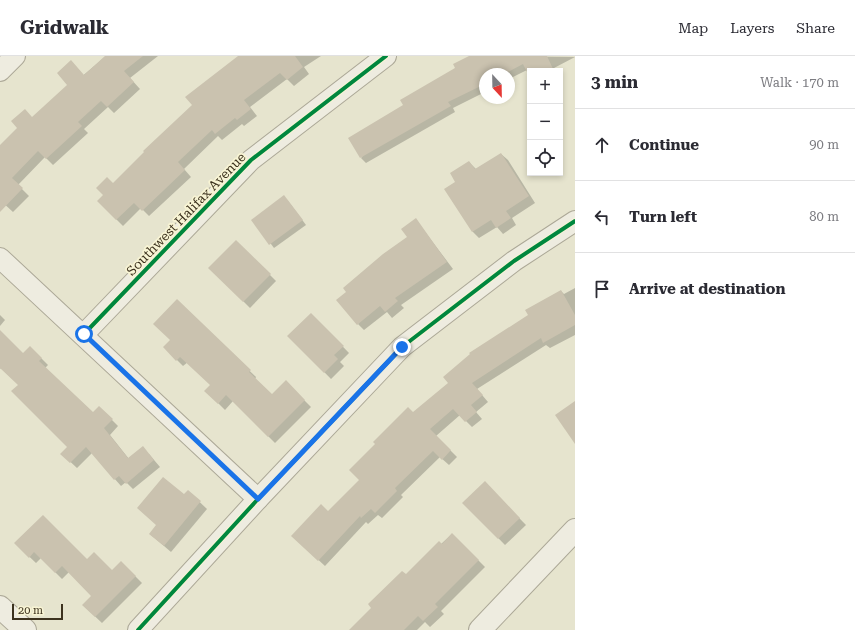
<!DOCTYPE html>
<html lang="en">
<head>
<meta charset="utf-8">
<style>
  :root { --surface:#fff; --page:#f7f7f7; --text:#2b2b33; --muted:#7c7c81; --line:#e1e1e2 }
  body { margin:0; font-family:"Roboto Serif",serif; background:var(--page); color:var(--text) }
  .controls { position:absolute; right:12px; top:12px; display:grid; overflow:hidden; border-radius:0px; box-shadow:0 2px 6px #0003 }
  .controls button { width:36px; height:36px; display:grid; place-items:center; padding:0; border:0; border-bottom:1px solid var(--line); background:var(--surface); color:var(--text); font:20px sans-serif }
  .compass { position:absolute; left:479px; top:12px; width:36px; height:36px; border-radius:50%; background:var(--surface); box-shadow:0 2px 6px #0003; rotate:158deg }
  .scale { position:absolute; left:12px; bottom:10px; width:51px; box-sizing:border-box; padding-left:4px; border:2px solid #3c321e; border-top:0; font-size:11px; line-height:14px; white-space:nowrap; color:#3c321e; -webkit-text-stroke:3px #f8f4d4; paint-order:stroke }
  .stop { position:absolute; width:12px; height:12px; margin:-9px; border:3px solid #1a73e8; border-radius:50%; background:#fff }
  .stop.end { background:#1a73e8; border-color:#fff; box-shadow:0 1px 4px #0008 }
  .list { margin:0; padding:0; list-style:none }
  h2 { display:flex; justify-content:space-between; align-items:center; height:52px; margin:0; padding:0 16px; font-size:17px }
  h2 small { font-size:13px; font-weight:400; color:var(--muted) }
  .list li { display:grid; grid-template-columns:26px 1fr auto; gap:12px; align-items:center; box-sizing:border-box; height:72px; padding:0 16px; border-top:1px solid var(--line) }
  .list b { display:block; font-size:15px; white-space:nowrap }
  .list em { font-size:13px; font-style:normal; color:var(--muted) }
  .icon { flex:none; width:22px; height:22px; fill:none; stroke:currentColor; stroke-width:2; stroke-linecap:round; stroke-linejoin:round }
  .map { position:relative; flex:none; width:575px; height:574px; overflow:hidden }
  header { display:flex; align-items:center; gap:24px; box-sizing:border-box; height:56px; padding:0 20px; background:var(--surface); border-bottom:1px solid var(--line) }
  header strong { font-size:19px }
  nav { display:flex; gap:22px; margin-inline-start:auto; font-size:14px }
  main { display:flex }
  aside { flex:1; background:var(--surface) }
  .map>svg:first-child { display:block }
  .shadow { fill:#0003 }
  .building { fill:#cac2af }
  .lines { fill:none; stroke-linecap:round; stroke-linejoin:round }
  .minor-casing { stroke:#aca897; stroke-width:22 }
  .tertiary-casing { stroke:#aca897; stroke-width:24 }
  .minor { stroke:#eeece0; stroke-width:20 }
  .tertiary { stroke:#eeece0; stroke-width:22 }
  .cycleway-casing { stroke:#f8f4d4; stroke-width:6 }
  .cycleway { stroke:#00873e; stroke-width:4 }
  .route { stroke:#1a73e8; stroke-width:5 }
  .labels { text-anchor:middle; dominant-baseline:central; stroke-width:3.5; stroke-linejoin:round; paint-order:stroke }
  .street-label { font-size:13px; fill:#3c321e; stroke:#f8f4d4 }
</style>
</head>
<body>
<header>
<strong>Gridwalk</strong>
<nav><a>Map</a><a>Layers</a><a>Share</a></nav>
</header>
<main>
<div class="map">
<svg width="575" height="574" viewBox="0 0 575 574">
  <rect width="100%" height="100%" fill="#e6e4ce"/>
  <g class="shadow">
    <path d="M 106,0 L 158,0 L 130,22 L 140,33 L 114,57 L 108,51 L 84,73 L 88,77 L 53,109 L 45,101 L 18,129 L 29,140 L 13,156 L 0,144 L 0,90 Z"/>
    <path d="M 239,0 L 321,0 L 304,11 L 309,18 L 294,30 L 287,23 L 250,51 L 257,60 L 244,70 L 242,68 L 222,84 L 218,80 L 184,113 L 191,121 L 149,160 L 141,152 L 123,170 L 98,145 L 193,49 Z"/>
    <path d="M 472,0 L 575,1 L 554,12 L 556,15 L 530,15 L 530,19 L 527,14 L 509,23 L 509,18 L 485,18 L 485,36 L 453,52 L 455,56 L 366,107 L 361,102 L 404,50 Z"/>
    <path d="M 501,98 L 508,104 L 535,147 L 512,162 L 516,169 L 503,178 L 497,171 L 479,182 L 473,176 L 446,133 L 456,126 L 469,106 L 476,113 Z"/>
    <path d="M 288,145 L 306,169 L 274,192 L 253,164 Z"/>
    <path d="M 416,164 L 453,213 L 401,249 L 404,252 L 392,262 L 387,256 L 364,274 L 358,268 L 408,181 Z"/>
    <path d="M 236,185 L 276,225 L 250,252 L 210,212 Z"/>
    <path d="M 575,232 L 575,279 L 550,292 L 546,289 L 477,333 L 488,346 L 476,356 L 482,363 L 472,371 L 460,359 L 436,380 L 457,401 L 449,409 L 440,401 L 401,439 L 403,441 L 382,462 L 378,459 L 368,468 L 366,466 L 325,510 L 299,486 L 361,424 L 413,358 L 529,259 L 561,235 L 564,238 Z"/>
    <path d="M 177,245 L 256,321 L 255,323 L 272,339 L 286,326 L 311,351 L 275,387 L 233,345 L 225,354 L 206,335 L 211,329 L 188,306 L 183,310 L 164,291 L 171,284 Z"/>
    <path d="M 311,258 L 349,297 L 340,306 L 344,310 L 331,323 L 289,280 Z"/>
    <path d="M 0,259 L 5,264 L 0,270 Z"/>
    <path d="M 0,276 L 23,298 L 30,291 L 48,309 L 45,312 L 93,357 L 99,351 L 118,370 L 110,379 L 129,403 L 149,398 L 160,411 L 133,433 L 126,426 L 121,430 L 92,397 L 77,412 L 62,398 L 68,391 L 19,329 L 1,312 L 0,313 Z"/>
    <path d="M 485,427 L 526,469 L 505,489 L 464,447 Z"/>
    <path d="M 188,435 L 207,453 L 171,496 L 150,478 Z"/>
    <path d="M 452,478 L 485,511 L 441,555 L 444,558 L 430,571 L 425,566 L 417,574 L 351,574 L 406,520 Z"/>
    <path d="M 15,487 L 87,504 L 112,515 L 121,506 L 142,527 L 102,567 L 83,549 L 93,540 L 69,516 L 62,523 L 41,502 L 36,507 Z"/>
  </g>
  <g class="building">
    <path d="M 105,0 L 143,0 L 124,15 L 134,26 L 107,51 L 101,45 L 78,66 L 82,70 L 46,103 L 38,95 L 12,122 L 23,132 L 0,156 L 0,89 L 17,72 L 11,65 L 25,53 L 32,61 L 67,29 L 57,17 L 71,4 L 84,19 Z"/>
    <path d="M 238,0 L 295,0 L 303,11 L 287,24 L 280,17 L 244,44 L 251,53 L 237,64 L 235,62 L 215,78 L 212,74 L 178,106 L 185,114 L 142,155 L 134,147 L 116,164 L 97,145 L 103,139 L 96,132 L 107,121 L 113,127 L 144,96 L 143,95 L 192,49 L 185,41 Z"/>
    <path d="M 469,0 L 547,0 L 554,15 L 530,15 L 528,18 L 523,8 L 504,18 L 485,18 L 485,28 L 448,46 L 451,50 L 360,102 L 348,82 L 403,49 L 400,44 L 455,12 L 453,8 Z"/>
    <path d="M 501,97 L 529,140 L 506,155 L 511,162 L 496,172 L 491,164 L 472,176 L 444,133 L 455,126 L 450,117 L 469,105 L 475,113 Z"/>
    <path d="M 284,139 L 303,164 L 269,189 L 251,164 Z"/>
    <path d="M 416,162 L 447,206 L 395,242 L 398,245 L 385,256 L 380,250 L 357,269 L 336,244 L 346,236 L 343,232 L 383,198 L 407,181 L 401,173 Z"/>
    <path d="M 236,184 L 271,218 L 243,246 L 208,212 Z"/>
    <path d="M 561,234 L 575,259 L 575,269 L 543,287 L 541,282 L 472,327 L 483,339 L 471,349 L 477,356 L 465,366 L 453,353 L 430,373 L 451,394 L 442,404 L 433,395 L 395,432 L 397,435 L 375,457 L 371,453 L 361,462 L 360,460 L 318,505 L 291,480 L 321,448 L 328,455 L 359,424 L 349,414 L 375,388 L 373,386 L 408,351 L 413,356 L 448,327 L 443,321 L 470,298 L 469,297 L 528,259 L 525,254 Z"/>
    <path d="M 177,243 L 251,314 L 249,316 L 272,338 L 286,324 L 305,344 L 268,381 L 226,339 L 218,348 L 204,335 L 210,329 L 180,301 L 176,305 L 163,291 L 170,284 L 153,268 Z"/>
    <path d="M 311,257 L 344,290 L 334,299 L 338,303 L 324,317 L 287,280 Z"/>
    <path d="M 0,274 L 23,297 L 30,290 L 42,302 L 39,305 L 93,356 L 99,350 L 113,363 L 104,372 L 128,402 L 143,390 L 154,404 L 126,428 L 119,420 L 114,424 L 86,391 L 70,407 L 60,398 L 67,391 L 11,335 L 18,329 L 0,312 Z"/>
    <path d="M 575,345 L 575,388 L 555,359 Z"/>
    <path d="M 163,421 L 184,438 L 188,434 L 201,445 L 164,490 L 149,478 L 156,469 L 137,452 Z"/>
    <path d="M 485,425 L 520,462 L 498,483 L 462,447 Z"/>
    <path d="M 43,459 L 87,503 L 94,496 L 112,514 L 121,505 L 136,520 L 95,561 L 82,549 L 91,540 L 62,510 L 55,517 L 34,496 L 29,502 L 14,487 Z"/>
    <path d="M 452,477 L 479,504 L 435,548 L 438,551 L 423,565 L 418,560 L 404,574 L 349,574 L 371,552 L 368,548 L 402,515 L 406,518 L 439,485 L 442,488 Z"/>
  </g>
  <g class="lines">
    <g class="minor-casing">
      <g id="minor">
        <path d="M 0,15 L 15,0"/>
        <path d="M 0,202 L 258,443"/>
        <path d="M 84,278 L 251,104 L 386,0"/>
        <path d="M 138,574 L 258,443 L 402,291 L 514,205 L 575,165"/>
      </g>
    </g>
    <g class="tertiary-casing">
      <g id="tertiary">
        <path d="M 0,551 L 25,574"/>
        <path d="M 480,574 L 575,474"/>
      </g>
    </g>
    <use href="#minor" class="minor"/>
    <use href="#tertiary" class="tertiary"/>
    <g class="cycleway-casing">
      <g id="cycleway">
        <path d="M 84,278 L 251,104 L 386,0"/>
        <path d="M 138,574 L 258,443 L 402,291 L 514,205 L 575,165"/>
      </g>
    </g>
    <use href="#cycleway" class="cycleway"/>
  </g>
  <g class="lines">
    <path class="route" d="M 84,278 L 258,443 L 402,291"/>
  </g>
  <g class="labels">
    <g class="street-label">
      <text transform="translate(186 158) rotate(-46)">Southwest Halifax Avenue</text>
    </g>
  </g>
</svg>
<div class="controls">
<button>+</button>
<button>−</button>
<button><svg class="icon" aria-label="locate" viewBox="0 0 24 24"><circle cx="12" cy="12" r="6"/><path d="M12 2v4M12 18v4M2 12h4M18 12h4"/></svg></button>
</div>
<svg class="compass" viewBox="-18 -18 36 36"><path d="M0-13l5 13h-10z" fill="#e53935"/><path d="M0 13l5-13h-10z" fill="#7c7c81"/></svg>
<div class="scale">20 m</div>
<div class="stop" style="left:84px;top:278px"></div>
<div class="stop end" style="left:402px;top:291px"></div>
</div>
<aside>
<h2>3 min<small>Walk · 170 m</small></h2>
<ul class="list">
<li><svg class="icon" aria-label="ahead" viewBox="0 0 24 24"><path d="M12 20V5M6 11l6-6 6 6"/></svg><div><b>Continue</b></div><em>90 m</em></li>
<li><svg class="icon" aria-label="left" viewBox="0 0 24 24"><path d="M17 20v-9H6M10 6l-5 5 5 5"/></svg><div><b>Turn left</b></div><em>80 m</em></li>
<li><svg class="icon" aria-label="arrive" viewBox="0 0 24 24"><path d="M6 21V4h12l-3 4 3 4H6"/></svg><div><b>Arrive at destination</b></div></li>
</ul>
</aside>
</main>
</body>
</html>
